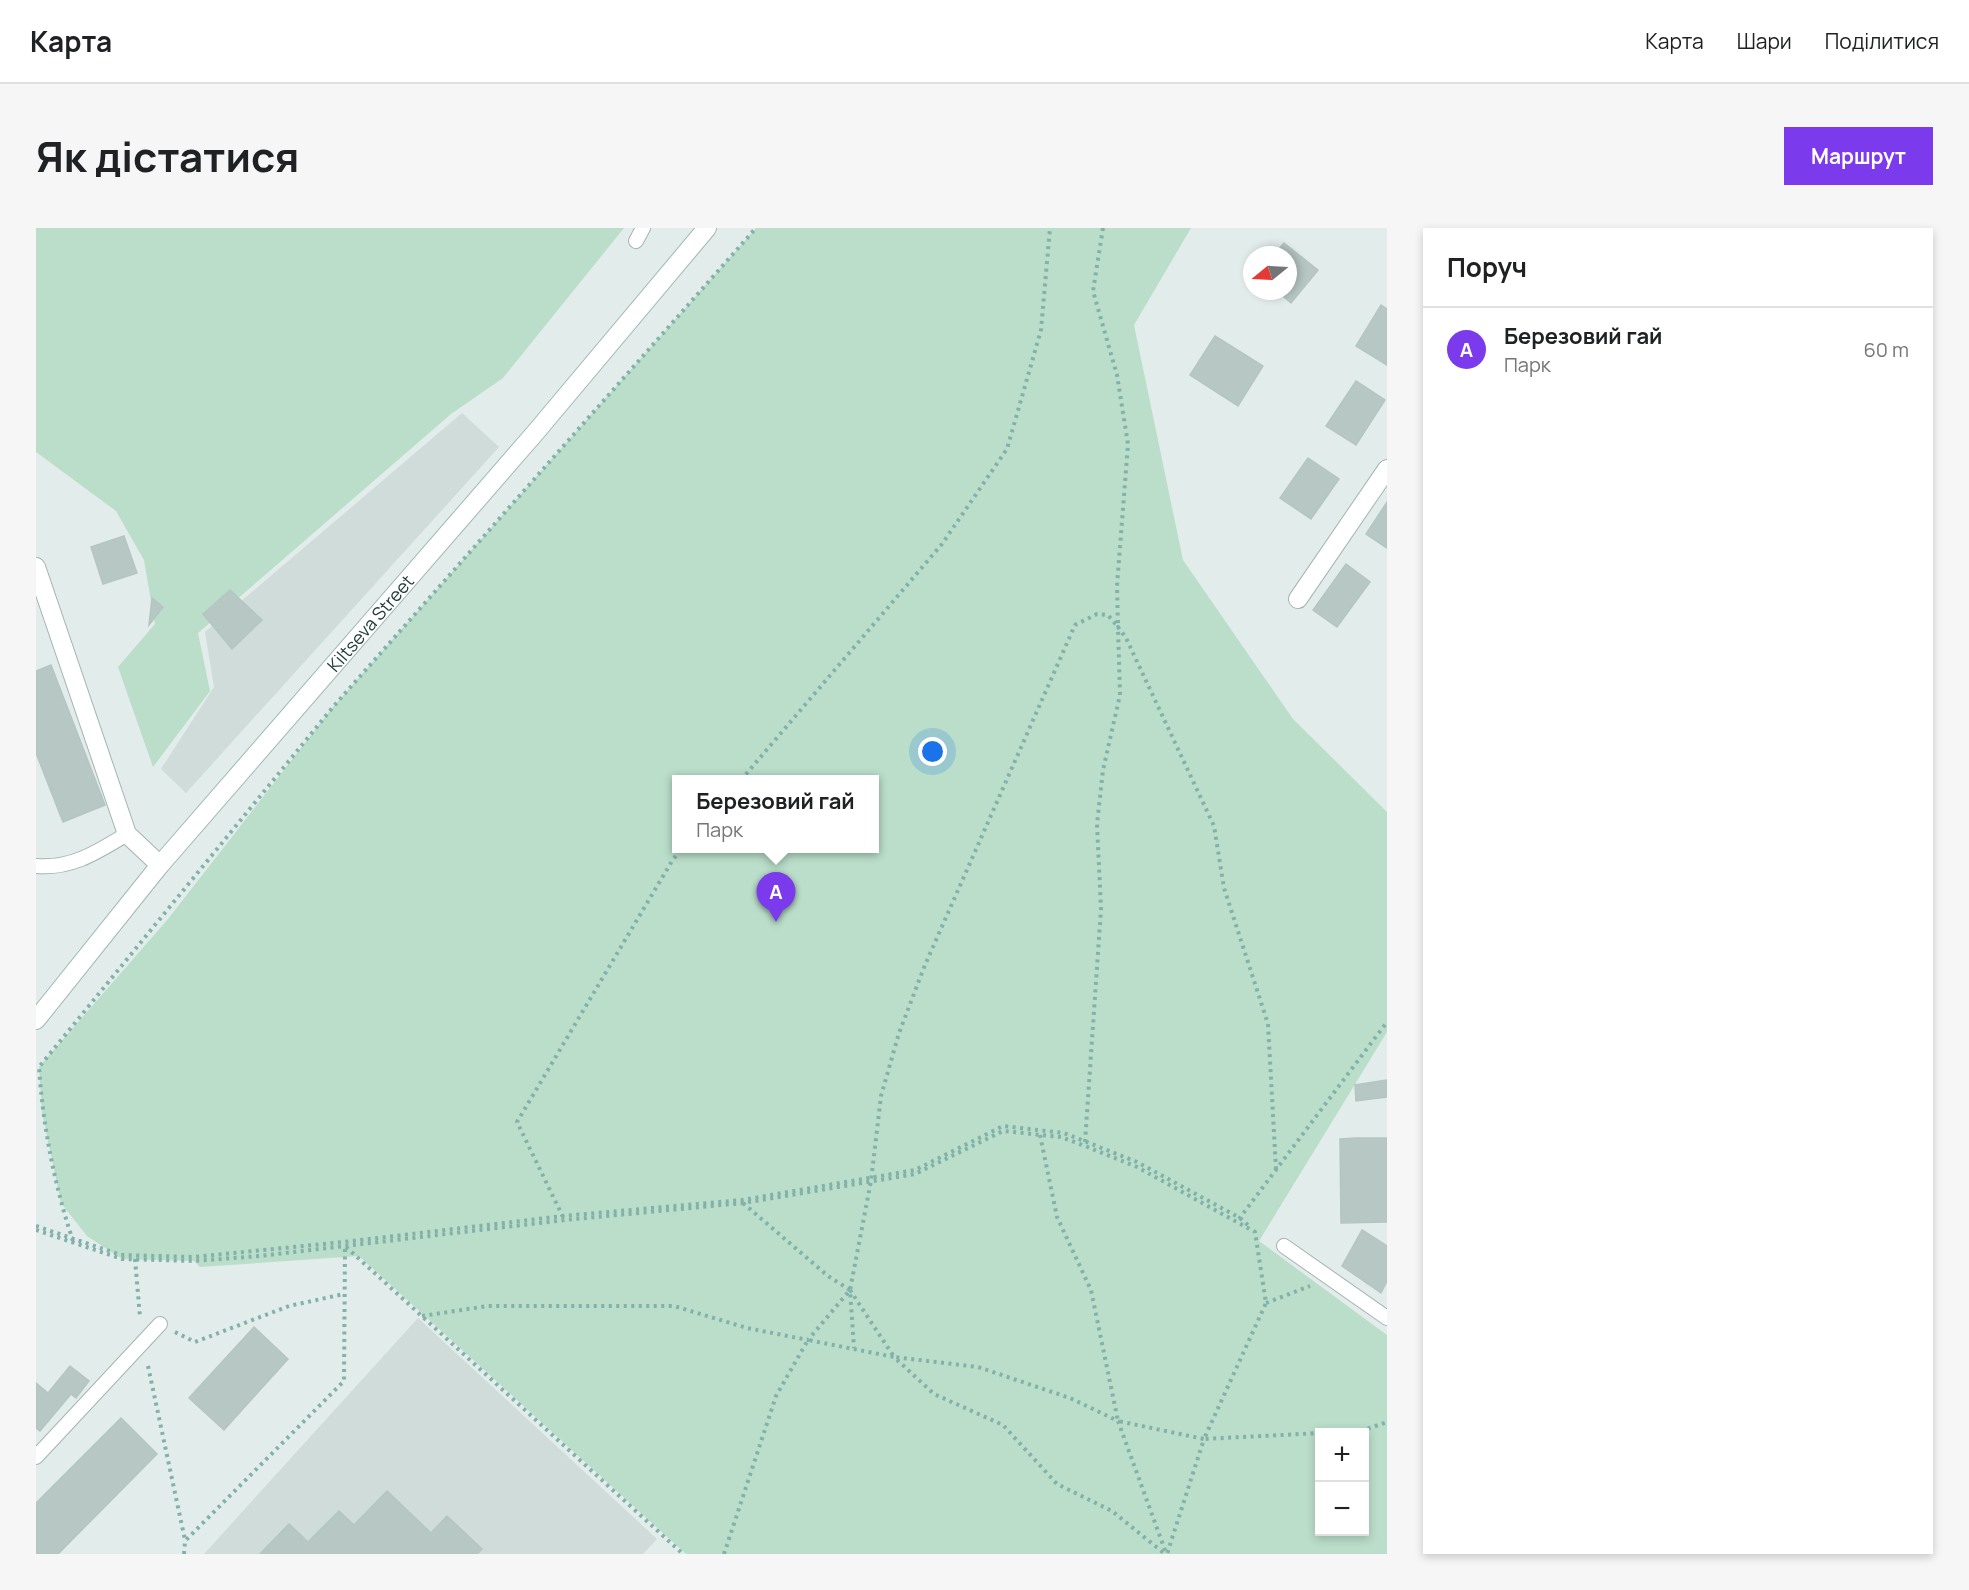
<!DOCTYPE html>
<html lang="uk">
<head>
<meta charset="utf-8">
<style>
  :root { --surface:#fff; --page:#f6f6f6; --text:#202124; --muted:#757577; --line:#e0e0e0; --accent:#7c3aed }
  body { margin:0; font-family:Manrope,sans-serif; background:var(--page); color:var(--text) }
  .controls { position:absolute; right:18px; bottom:18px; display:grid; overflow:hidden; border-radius:0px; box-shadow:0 3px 9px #0003 }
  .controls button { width:54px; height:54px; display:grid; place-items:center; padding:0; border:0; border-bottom:2px solid var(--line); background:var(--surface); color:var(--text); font:30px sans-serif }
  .compass { position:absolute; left:1207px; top:18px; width:54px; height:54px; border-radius:50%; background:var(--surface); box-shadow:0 3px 9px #0003; rotate:252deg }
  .you { position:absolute; left:897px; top:524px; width:21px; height:21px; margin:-15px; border:4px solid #fff; border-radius:50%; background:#1a73e8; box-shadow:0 0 0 9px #1a73e833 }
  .badge { display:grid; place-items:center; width:39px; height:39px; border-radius:50%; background:var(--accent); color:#fff; font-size:20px; font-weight:700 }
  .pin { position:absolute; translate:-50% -50px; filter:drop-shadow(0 2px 3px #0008) }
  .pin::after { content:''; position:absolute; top:32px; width:21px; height:18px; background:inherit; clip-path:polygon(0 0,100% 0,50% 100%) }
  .popup { position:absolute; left:636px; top:547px; width:207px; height:78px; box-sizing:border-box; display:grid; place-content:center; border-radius:0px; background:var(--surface); filter:drop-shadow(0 2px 4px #0005); font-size:20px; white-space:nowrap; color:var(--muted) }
  .popup b { font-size:22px; color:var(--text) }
  .popup::after { content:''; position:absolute; left:50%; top:100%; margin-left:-12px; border:12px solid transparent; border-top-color:var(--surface) }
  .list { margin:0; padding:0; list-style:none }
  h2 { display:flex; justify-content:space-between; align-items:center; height:78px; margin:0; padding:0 24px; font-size:26px }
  h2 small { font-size:20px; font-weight:400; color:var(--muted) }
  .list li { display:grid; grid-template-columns:39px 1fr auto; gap:18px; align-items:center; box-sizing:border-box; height:84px; padding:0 24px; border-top:2px solid var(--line) }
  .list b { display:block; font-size:22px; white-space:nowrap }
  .list p { margin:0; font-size:20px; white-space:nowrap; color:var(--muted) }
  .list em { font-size:20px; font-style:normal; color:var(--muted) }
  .map { position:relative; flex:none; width:1351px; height:1326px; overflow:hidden; border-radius:0px }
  header { display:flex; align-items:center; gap:36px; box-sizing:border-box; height:84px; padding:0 30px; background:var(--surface); border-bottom:2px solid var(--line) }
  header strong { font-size:28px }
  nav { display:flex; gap:33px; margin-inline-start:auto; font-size:21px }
  .intro { display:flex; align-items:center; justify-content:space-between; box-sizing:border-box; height:144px; padding:0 36px }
  h1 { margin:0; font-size:42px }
  .button { padding:15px 27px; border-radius:0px; background:var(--accent); color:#fff; font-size:21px; font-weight:700 }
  main { display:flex; gap:36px; padding:0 36px }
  aside { flex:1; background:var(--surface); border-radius:0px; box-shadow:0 3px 9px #0003 }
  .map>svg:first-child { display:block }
  .built { fill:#d0dcd9 }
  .green { fill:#badeca; fill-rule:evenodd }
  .building { fill:#b7c7c3; stroke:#b4c6c2; stroke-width:1.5 }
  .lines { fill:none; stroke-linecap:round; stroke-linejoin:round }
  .service-casing { stroke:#a5b4b2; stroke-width:16 }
  .minor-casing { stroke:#a5b4b2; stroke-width:20 }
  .secondary-casing { stroke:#a0b8b4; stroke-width:20 }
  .path { stroke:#82b1aa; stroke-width:4; stroke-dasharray:3 4.5; stroke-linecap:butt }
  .service { stroke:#fff; stroke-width:14 }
  .minor { stroke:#fff; stroke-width:18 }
  .secondary { stroke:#fff; stroke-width:18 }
  .labels { text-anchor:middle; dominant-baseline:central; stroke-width:4.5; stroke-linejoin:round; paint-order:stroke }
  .street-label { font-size:18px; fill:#223e3b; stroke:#f3f9f7 }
</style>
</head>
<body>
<header>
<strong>Карта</strong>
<nav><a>Карта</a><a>Шари</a><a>Поділитися</a></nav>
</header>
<div class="intro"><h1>Як дістатися</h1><a class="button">Маршрут</a></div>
<main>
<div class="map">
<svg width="1351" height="1326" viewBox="0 0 1351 1326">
  <rect width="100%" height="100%" fill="#e2ecea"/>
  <g class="built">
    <path d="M 426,185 L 463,219 L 150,565 L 125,541 L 178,459 L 169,404 Z"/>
    <path d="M 382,1090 L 621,1311 L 607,1326 L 168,1326 Z"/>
  </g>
  <g class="green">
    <path d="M 0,0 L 588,0 L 467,150 L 415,186 L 162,405 L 174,463 L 117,539 L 82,439 L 119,396 L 108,332 L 80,283 L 0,224 Z"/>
    <path d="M 720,0 L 1155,0 L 1098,97 L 1147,332 L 1257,491 L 1351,584 L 1351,804 L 1223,1013 L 1351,1107 L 1351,1326 L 650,1326 L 323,1028 L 164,1039 L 158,1033 L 86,1031 L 51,1008 L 25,975 L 6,884 L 3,839 L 132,691 L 297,479 ZM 641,552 L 839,552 L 839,620 L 641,620 ZM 1284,1204 L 1328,1204 L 1328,1304 L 1284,1304 Z"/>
  </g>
  <g class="building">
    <path d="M 1248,15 L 1282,42 L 1255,75 L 1241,63 L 1252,63 L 1252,27 L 1238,27 Z"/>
    <path d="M 1345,77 L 1351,81 L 1351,137 L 1320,118 Z"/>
    <path d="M 1179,108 L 1227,138 L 1202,178 L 1154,147 Z"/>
    <path d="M 1320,153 L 1349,172 L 1320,217 L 1290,198 Z"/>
    <path d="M 1272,230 L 1303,251 L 1275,291 L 1244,270 Z"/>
    <path d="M 1351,274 L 1351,320 L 1330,306 Z"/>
    <path d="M 88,308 L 101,345 L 67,356 L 55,319 Z"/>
    <path d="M 1310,336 L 1334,354 L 1301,399 L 1277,382 Z"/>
    <path d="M 194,362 L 226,392 L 196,421 L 167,386 Z"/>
    <path d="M 116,370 L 127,379 L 113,397 Z"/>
    <path d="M 15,437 L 69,577 L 27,594 L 0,525 L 0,443 Z"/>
    <path d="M 1351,852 L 1351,869 L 1320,873 L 1319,857 Z"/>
    <path d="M 1321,910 L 1351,910 L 1351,994 L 1305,995 L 1304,911 Z"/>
    <path d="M 1326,1002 L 1351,1018 L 1351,1053 L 1345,1065 L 1306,1038 Z"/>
    <path d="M 218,1099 L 252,1131 L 188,1202 L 153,1170 Z"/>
    <path d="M 34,1138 L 53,1153 L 40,1170 L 35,1166 L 4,1203 L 0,1200 L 0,1155 L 12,1165 Z"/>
    <path d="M 85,1190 L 121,1226 L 22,1326 L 0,1326 L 0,1275 Z"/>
    <path d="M 351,1263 L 395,1305 L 411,1288 L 446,1321 L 441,1326 L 224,1326 L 253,1296 L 272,1314 L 303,1283 L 318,1297 Z"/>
  </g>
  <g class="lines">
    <g class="service-casing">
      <g id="service">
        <path d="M 600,13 L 607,0"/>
        <path d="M 0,638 C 36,641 61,624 91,606"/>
        <path d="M 1248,1018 L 1351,1090"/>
        <path d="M 0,1229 L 124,1096"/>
      </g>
    </g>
    <g class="minor-casing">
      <g id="minor">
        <path d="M 0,339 L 91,606 L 124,637"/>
        <path d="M 1262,371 L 1351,241"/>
      </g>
    </g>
    <g class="secondary-casing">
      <g id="secondary">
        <path id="s1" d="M 0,792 L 124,637 L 499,205 L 671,0"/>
      </g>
    </g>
    <g class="path">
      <path d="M 1067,0 L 1057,63 L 1081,147 L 1092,216 L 1081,358 L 1082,398"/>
      <path d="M 705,552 L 906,316 L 971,221 L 1005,102 L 1014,0"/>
      <path d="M 1004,907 L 1021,989 L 1055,1062 L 1082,1193 L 1168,1211 L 1131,1326"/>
      <path d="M 1049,914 L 1065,681 L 1061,596 L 1067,542 L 1084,467 L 1082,399 L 1090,410 L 1178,598 L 1188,660 L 1232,796 L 1240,941"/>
      <path d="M 707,975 L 792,1048 L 814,1062 L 818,1120"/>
      <path d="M 527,989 L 481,894 L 636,633 L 646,620"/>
      <path d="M 1203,991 L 1351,794"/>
      <path d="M 0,998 L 85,1027 L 158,1029 L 308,1014 L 527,988 L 706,972 L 879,942 L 967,898 L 1028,905 L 1101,934 L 1204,990 L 1213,998"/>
      <path d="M 0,1002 L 86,1031 L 158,1033 L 224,1028 L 529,992 L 707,975 L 879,946 L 967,903 L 1025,909 L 1049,918 L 1101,939 L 1219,1004 L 1230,1075 L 1168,1211 L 1284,1205"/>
      <path d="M 37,1013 C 18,956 7,898 3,839 L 297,479 L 720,0"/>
      <path d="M 310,1019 L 647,1326"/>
      <path d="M 99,1031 L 104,1089"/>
      <path d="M 814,1062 L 858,1129 L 942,1139 L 1034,1170 L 1082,1193 L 1130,1325"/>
      <path d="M 1230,1075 L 1274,1058"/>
      <path d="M 386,1088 L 452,1078 L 638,1078 L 711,1100 L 772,1112 L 814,1062 L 835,953 L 845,868 L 863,805 L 889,737 L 1039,397 L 1061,386 L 1072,387 L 1082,399"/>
      <path d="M 139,1104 L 159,1114 L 253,1078 L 308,1066"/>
      <path d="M 112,1138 L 149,1312"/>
      <path d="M 1287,1204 L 1328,1202 L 1351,1194"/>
      <path d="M 148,1326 L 149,1313 L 308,1153 L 309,1018"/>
      <path d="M 688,1326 L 740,1168 L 772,1112 L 858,1129 L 898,1166 L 967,1197 L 1021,1256 L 1076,1283 L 1129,1326"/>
    </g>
    <use href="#service" class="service"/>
    <use href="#minor" class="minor"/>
    <use href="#secondary" class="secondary"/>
  </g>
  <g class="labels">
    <g class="street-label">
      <text stroke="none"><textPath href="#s1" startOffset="519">Kiltseva Street</textPath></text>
    </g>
  </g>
</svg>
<div class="controls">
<button>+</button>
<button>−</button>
</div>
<svg class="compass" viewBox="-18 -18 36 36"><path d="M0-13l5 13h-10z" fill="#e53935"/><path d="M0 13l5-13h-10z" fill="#757577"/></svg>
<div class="you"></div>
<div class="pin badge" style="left:740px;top:694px">A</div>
<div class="popup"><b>Березовий гай</b>Парк</div>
</div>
<aside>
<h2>Поруч<small></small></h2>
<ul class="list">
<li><span class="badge">A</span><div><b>Березовий гай</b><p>Парк</p></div><em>60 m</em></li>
</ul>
</aside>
</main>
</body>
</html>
